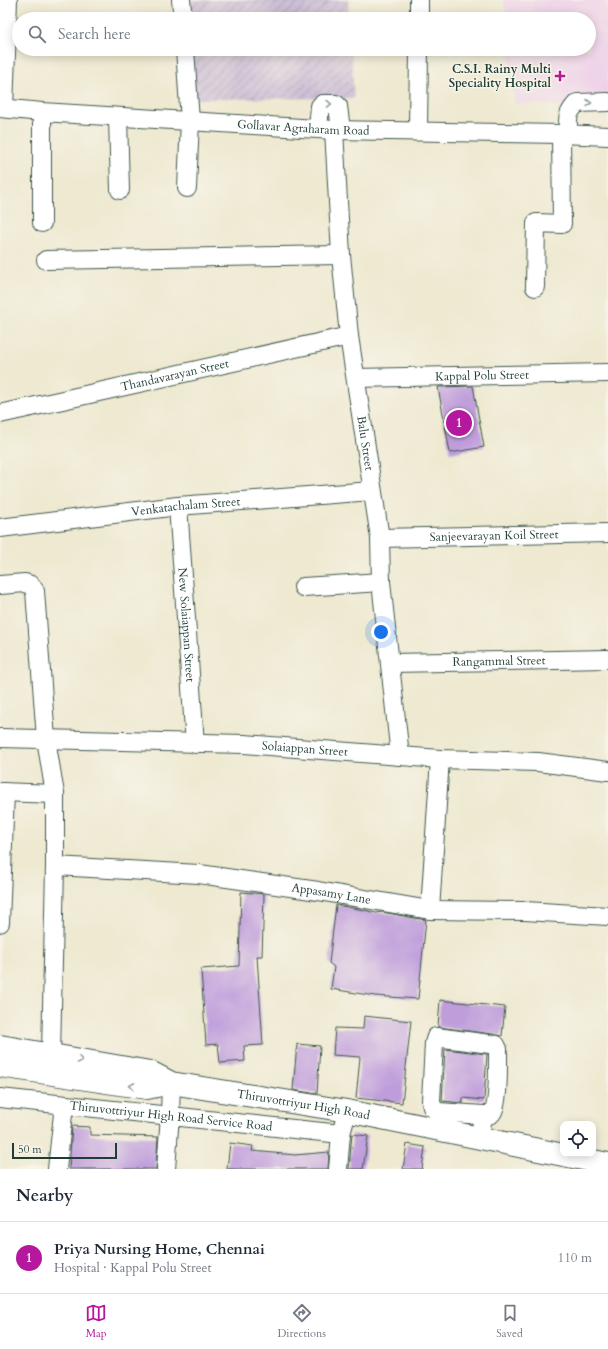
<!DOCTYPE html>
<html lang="en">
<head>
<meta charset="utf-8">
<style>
  :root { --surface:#fff; --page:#f2f2f3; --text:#1f2937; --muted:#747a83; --line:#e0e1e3; --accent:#b5179e }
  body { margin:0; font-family:Cardo,serif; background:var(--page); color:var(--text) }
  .controls { position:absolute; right:12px; bottom:12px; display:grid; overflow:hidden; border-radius:8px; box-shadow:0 2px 10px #0003 }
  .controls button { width:36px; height:36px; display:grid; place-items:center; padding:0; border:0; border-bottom:1px solid var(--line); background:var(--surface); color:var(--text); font:20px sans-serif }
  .scale { position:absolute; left:12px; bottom:10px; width:105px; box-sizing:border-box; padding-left:4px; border:2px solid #1f3d34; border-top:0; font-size:11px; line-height:14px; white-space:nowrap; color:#1f3d34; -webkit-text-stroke:3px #f7f3e8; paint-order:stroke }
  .you { position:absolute; left:381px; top:632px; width:14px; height:14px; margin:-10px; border:3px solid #fff; border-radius:50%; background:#1a73e8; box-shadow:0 0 0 6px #1a73e833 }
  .badge { display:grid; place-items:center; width:26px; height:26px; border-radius:50%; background:var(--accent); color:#fff; font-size:13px; font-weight:700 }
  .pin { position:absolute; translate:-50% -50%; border:2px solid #fff; box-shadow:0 1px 4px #0006 }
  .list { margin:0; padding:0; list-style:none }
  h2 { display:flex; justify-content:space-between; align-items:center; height:52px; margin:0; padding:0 16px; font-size:17px }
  h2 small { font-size:13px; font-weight:400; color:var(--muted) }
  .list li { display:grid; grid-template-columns:26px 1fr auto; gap:12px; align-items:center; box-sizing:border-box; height:72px; padding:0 16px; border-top:1px solid var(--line) }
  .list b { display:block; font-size:15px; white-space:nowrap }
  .list p { margin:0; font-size:13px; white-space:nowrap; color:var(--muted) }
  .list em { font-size:13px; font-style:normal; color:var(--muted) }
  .icon { flex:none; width:22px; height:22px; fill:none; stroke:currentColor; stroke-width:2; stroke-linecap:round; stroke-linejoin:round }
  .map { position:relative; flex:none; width:608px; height:1169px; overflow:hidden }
  .search { position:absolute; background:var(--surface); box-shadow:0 2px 10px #0003; left:12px; right:12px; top:12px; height:44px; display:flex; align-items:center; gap:10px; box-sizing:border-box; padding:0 14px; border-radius:22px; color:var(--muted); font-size:15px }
  .sheet { height:124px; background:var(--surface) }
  nav { display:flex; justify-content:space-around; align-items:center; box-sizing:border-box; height:56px; border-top:1px solid var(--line); background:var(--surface); font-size:11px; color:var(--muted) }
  nav a { display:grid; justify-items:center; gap:2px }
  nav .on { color:var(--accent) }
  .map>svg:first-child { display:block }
  .built { fill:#eed0e8 }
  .industrial { fill:url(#industrial-furrows) }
  .building { fill:#bf9ddb }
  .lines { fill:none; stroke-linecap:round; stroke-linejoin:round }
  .minor-casing { stroke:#3e574b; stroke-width:20 }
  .major-casing { stroke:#3e574b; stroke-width:24 }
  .minor { stroke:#fff; stroke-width:18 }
  .major { stroke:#fff; stroke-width:22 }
  .oneway { stroke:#8f9e9a }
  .poi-dot { fill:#b5179e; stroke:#f7f3e8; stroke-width:1.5 }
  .labels { text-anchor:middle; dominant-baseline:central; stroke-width:3; stroke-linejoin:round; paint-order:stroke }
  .poi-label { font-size:12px; font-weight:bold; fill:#1f3d34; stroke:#f7f3e8; text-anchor:end }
  .street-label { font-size:12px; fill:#1f3d34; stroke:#f7f3e8 }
</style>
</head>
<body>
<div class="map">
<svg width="608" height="1169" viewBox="0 0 608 1169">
  <defs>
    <pattern id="industrial-furrows" width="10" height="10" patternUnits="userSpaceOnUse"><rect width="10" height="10" fill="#ccbed4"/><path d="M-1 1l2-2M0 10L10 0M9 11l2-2" fill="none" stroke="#a59cad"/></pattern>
  </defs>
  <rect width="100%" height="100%" fill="#f7f3e8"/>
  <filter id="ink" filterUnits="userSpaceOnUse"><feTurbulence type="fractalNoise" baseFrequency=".025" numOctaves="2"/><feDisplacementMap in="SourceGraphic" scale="8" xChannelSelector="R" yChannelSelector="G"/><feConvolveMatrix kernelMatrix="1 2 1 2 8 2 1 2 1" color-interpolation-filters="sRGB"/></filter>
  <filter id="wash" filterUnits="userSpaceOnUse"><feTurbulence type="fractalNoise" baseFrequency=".012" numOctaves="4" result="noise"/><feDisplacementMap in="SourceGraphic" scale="16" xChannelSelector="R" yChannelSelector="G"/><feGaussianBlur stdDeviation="0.9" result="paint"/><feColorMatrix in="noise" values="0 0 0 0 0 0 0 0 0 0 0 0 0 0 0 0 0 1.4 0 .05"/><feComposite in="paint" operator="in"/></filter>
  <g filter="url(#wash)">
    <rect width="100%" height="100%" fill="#eee9d0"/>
    <path class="built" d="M 504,0 L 608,0 L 608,108 L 515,103 L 509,49 L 589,49 L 589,19 L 506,19 Z"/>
    <g class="industrial">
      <path d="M 187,0 L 348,0 L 349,19 L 189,19 Z"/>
      <path d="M 190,49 L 351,49 L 354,98 L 194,99 Z"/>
    </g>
    <g id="blocks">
      <g class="building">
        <path d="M 473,386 L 484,447 L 450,453 L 438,387 Z"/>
        <path d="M 241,892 L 264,894 L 262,956 L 257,956 L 263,1045 L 244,1046 L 245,1061 L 220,1063 L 218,1044 L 206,1045 L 201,969 L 239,966 Z"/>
        <path d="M 336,905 L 364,910 L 376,913 L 382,912 L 426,920 L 418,999 L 375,996 L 331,989 L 334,967 L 329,963 Z"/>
        <path d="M 440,1000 L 505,1007 L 502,1036 L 492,1034 L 438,1027 Z"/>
        <path d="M 364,1016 L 411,1021 L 402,1103 L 356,1098 L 360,1057 L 333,1055 L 335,1028 L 363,1029 Z"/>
        <path d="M 297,1044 L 320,1046 L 317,1094 L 293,1090 Z"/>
        <path d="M 445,1049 L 487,1054 L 484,1100 L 463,1098 L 463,1103 L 442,1101 Z"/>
        <path d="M 72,1126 L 90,1127 L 90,1135 L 158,1137 L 156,1169 L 69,1169 Z"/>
        <path d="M 352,1134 L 368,1136 L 363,1169 L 349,1169 Z"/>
        <path d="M 230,1143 L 253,1146 L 252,1151 L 295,1155 L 329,1152 L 328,1169 L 227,1169 Z"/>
        <path d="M 407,1144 L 425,1147 L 422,1169 L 403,1169 Z"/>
      </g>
    </g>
  </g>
  <g filter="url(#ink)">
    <use href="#blocks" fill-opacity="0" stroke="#3e574b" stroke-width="1"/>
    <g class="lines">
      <g class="minor-casing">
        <g id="minor">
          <path d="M 181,0 L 183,19"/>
          <path d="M 419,19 L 419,0"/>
          <path d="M 185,49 L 190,121 L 187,188"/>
          <path id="s1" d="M 0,108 L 42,112 L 334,130 L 561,134 L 608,136"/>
          <path d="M 4,108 L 8,0"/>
          <path d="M 118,117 L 120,190"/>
          <path d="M 318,129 L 320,106 L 322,104 L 336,104 L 338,106 L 341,130"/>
          <path id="s2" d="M 334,130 L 341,255 L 349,336 L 380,538 L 381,582 L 400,756"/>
          <path d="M 418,131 L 419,49"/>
          <path d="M 568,134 C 568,118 566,115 577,103 L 608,102"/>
          <path d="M 42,223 L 42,112"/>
          <path d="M 46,260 L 341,255"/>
          <path d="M 535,287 L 536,223 L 562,224 L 561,134"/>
          <path id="s3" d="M 356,378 L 608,373"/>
          <path id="s4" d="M 0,414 L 349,336"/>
          <path id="s5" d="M 178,506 L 195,744"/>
          <path id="s6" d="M 0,528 L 178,506 L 372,491"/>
          <path id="s7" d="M 380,538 L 608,533"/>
          <path d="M 0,585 L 25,583 L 31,585 L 35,591 L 46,739 L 55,794 L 55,866 L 51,1055"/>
          <path d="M 303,587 L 381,582"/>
          <path id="s8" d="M 390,663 L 608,659"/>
          <path id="s9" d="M 0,738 L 244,744 L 440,759 L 538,762 L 608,771"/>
          <path d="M 0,792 L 55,794"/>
          <path id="s10" d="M 55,866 L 199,874 L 318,891 L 430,910 L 525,911 L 608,916"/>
          <path d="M 430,910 L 440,759"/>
          <path d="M 0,923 L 5,792"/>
          <path id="s11" d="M 0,1098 L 341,1134"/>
          <path d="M 480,1138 L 483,1115 L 438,1112 L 432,1107 L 431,1101 L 434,1043 L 436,1037 L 490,1044 L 496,1045 L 498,1049 C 498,1061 499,1105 492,1113 C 490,1116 486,1115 483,1115"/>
          <path d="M 57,1169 L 64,1105"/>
          <path d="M 166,1169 L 170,1115 L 171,1083"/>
          <path d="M 338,1169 L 341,1134 L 344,1123"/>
        </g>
      </g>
      <g class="major-casing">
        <g id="major">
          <path id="s12" d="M 0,1046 L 150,1072 L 171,1083 L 347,1111 L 608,1164"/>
          <path d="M 0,1066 L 147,1088 L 171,1083"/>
        </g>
      </g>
      <use href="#minor" class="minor"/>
      <use href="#major" class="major"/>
    </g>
    <defs><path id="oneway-chevron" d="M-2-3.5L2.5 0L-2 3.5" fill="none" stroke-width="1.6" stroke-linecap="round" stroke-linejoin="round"/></defs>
    <g class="oneway">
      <use href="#oneway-chevron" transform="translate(589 103) rotate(-2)"/>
      <use href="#oneway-chevron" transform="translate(329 104) rotate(1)"/>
      <use href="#oneway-chevron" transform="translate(80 1060) rotate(10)"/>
      <use href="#oneway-chevron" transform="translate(132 1086) rotate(-172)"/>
    </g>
  </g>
  <path class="poi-dot" d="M558 70h4v4h4v4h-4v4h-4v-4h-4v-4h4z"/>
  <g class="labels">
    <g class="poi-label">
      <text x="551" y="69">C.S.I. Rainy Multi<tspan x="551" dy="14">Speciality Hospital</tspan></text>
    </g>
    <g class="street-label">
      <text stroke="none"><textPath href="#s1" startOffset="304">Gollavar Agraharam Road</textPath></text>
      <text stroke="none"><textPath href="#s4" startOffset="179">Thandavarayan Street</textPath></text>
      <text stroke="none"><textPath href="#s3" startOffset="126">Kappal Polu Street</textPath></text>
      <text stroke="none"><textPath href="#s2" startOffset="315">Balu Street</textPath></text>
      <text stroke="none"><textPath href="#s6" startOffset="187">Venkatachalam Street</textPath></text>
      <text stroke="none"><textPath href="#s7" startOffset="114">Sanjeevarayan Koil Street</textPath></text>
      <text stroke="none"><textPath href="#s5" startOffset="119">New Solaiappan Street</textPath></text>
      <text stroke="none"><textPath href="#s8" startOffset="109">Rangammal Street</textPath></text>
      <text stroke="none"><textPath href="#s9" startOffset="305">Solaiappan Street</textPath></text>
      <text stroke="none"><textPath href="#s10" startOffset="278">Appasamy Lane</textPath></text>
      <text stroke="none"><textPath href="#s12" startOffset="310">Thiruvottriyur High Road</textPath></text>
      <text stroke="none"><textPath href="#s11" startOffset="172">Thiruvottriyur High Road Service Road</textPath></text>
    </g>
  </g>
</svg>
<div class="controls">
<button><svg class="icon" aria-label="locate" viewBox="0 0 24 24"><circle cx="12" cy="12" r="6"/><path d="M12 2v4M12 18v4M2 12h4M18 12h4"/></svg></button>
</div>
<div class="scale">50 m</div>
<div class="you"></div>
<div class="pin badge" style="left:459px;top:423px">1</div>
<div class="search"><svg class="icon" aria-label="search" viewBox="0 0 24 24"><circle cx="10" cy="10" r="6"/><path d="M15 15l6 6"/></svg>Search here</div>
</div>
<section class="sheet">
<h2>Nearby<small></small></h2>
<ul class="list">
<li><span class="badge">1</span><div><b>Priya Nursing Home, Chennai</b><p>Hospital · Kappal Polu Street</p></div><em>110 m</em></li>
</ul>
</section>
<nav>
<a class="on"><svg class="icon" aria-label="map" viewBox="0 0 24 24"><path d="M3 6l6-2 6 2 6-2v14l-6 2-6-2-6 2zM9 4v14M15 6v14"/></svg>Map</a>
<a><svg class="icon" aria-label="directions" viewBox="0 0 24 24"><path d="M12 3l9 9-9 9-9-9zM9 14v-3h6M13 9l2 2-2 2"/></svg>Directions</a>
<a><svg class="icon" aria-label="saved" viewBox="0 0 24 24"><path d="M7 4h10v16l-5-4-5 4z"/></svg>Saved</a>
</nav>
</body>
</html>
